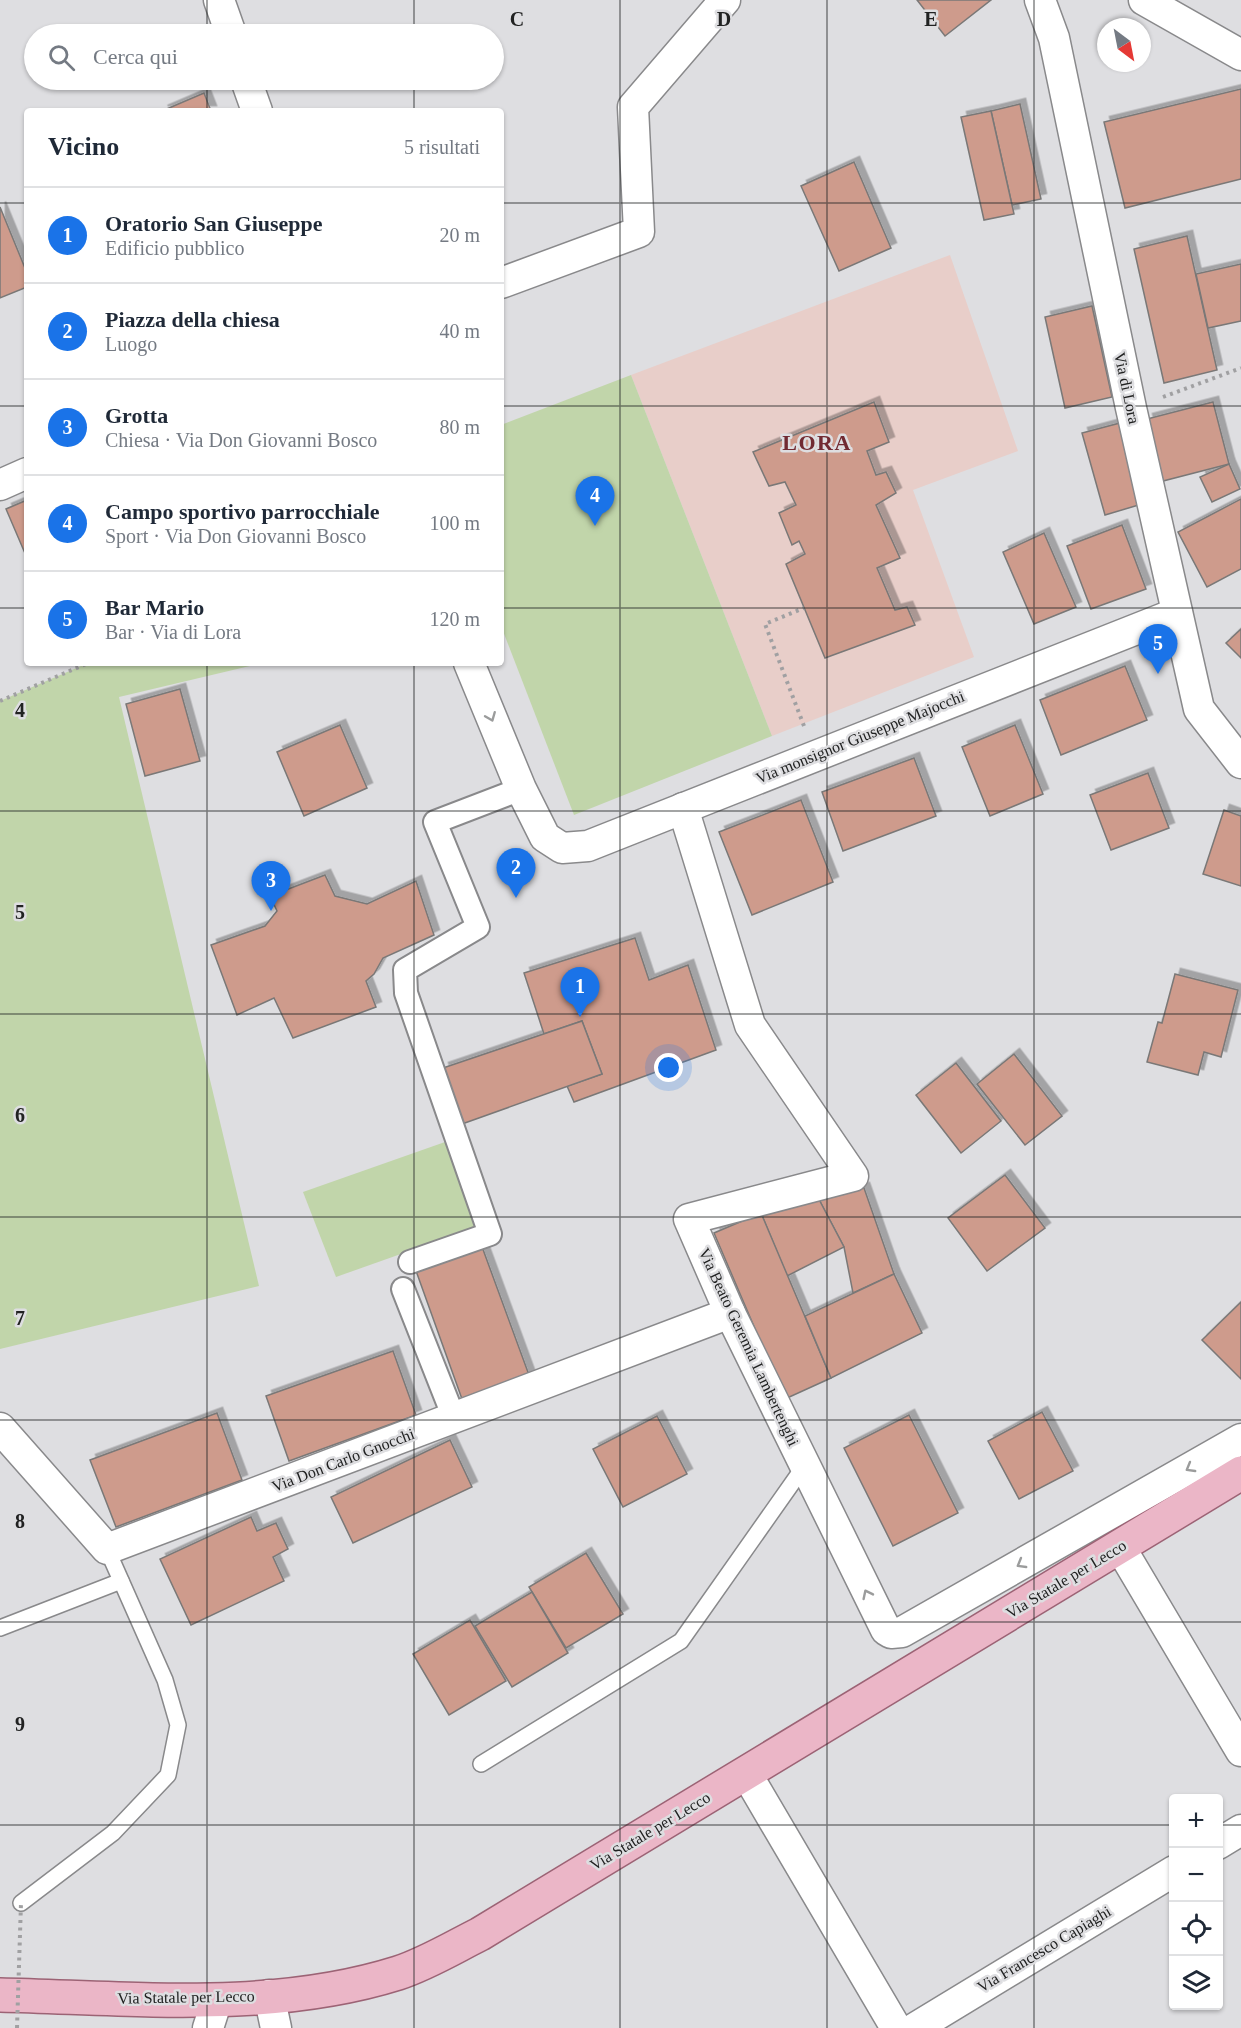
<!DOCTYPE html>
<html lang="it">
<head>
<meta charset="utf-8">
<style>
  :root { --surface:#fff; --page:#f2f2f3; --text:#1f2937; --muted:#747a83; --line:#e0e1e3; --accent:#1a73e8 }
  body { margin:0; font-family:"Times New Roman",serif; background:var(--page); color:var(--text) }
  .controls { position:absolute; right:18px; bottom:18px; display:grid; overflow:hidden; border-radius:6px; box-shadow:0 2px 4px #0004 }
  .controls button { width:54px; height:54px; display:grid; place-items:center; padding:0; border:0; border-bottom:2px solid var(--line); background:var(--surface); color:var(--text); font:30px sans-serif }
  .compass { position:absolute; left:1097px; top:18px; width:54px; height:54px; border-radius:50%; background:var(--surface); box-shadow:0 2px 4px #0004; rotate:148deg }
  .you { position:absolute; left:669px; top:1068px; width:21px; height:21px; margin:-15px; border:4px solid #fff; border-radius:50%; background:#1a73e8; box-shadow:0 0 0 9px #1a73e833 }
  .badge { display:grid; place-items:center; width:39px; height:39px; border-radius:50%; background:var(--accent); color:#fff; font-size:20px; font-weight:700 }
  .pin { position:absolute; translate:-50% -50px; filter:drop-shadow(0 2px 3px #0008) }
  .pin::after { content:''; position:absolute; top:32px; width:21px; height:18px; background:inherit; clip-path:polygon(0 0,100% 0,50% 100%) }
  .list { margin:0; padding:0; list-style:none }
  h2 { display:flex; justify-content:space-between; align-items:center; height:78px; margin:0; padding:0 24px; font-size:26px }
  h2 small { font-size:20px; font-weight:400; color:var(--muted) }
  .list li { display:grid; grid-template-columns:39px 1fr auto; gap:18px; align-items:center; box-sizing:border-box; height:96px; padding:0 24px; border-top:2px solid var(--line) }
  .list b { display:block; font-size:22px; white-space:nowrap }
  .list p { margin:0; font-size:20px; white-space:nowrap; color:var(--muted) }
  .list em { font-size:20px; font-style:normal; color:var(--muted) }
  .icon { flex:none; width:33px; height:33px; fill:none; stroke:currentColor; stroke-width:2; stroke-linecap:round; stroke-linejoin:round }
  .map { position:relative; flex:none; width:1241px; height:2028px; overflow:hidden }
  .search { position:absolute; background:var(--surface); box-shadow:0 2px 4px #0004; left:24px; top:24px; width:480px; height:66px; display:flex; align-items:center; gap:15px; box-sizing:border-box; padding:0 21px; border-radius:33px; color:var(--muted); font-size:22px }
  .panel { position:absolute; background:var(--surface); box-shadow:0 2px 4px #0004; left:24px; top:108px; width:480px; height:558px; border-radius:6px }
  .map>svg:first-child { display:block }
  .education { fill:#e8cec9 }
  .green { fill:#c1d5aa }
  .building { fill:#ce9b8c; stroke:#7a7877; stroke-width:1.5; filter:url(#shadow) }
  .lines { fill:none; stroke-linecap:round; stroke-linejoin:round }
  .service-casing { stroke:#89898b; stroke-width:18 }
  .pedestrian-casing { stroke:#89898b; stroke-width:26 }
  .minor-casing { stroke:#89898b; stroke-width:33 }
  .primary-casing { stroke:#9c6375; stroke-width:36 }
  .path { stroke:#a0a0a2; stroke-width:4; stroke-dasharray:3 4.5; stroke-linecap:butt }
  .service { stroke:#fff; stroke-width:15 }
  .pedestrian { stroke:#fff; stroke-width:22 }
  .minor { stroke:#fff; stroke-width:30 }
  .primary { stroke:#ebb6c7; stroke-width:33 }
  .path-bridge { stroke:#a0a0a2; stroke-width:4; stroke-dasharray:3 4.5; stroke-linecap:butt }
  .oneway { stroke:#9b9c9c }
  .grid { fill:none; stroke:#212222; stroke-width:1.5; stroke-opacity:0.55 }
  .labels { text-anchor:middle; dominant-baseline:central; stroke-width:5; stroke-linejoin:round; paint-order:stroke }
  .street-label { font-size:16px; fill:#212222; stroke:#dedee1 }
  .district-label { font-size:22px; font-weight:bold; letter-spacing:1.5px; fill:#712a32; stroke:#dedee1 }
  .grid-label { font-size:20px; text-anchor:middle; font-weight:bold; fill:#212222; stroke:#dedee1; stroke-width:5; stroke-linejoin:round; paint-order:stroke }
</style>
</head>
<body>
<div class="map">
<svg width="1241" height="2028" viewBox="0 0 1241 2028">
  <defs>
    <filter id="shadow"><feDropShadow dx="5.5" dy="-5.5" stdDeviation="0" flood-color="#0004"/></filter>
  </defs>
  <rect width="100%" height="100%" fill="#dedee1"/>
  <path class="education" d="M 950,255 L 1018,451 L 913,490 L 974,657 L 772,736 L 631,375 Z"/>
  <g class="green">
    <path d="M 631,375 L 772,736 L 574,815 L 501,626 L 501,425 Z"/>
    <path d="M 88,663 L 253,663 L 254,665 L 119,697 L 259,1286 L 0,1349 L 0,701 Z"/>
    <path d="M 445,1142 L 477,1227 L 336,1277 L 303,1192 Z"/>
  </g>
  <g class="building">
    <path d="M 917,0 L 991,0 L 945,36 Z"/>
    <path d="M 1241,89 L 1241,179 L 1125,208 L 1104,122 Z"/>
    <path d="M 204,93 L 211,111 L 162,111 Z"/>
    <path d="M 1020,104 L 1041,199 L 1012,205 L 991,111 Z"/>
    <path d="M 991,111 L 1014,214 L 984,220 L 961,117 Z"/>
    <path d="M 854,162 L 891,248 L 839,271 L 801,186 Z"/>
    <path d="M 0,207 L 27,273 L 27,287 L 0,298 Z"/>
    <path d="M 1187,236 L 1217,370 L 1164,383 L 1134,249 Z"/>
    <path d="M 1241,264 L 1241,321 L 1208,328 L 1196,274 Z"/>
    <path d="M 1092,306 L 1112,397 L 1065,408 L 1045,317 Z"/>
    <path d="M 874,402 L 889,442 L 867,451 L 876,475 L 886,472 L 896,493 L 876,505 L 900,558 L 877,568 L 895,610 L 907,607 L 915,625 L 825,658 L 786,564 L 805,554 L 799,541 L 792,545 L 779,513 L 796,505 L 785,482 L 769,486 L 753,452 Z"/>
    <path d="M 1213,402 L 1229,464 L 1163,481 L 1147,419 Z"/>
    <path d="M 1120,423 L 1142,504 L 1105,515 L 1082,433 Z"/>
    <path d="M 1229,464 L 1240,489 L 1212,502 L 1200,477 Z"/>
    <path d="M 1241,499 L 1241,569 L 1207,587 L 1178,532 Z"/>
    <path d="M 27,500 L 27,558 L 6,509 Z"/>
    <path d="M 1122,525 L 1146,589 L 1091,609 L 1067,546 Z"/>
    <path d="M 1044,533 L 1076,607 L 1034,624 L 1003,552 Z"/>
    <path d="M 1241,629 L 1241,658 L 1226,643 Z"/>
    <path d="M 1125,666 L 1147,720 L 1061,755 L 1040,700 Z"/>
    <path d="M 180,689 L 200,761 L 145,776 L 126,704 Z"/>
    <path d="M 340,725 L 367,788 L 304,816 L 277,752 Z"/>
    <path d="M 1015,725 L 1043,794 L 990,816 L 962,747 Z"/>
    <path d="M 914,758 L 936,816 L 843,851 L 822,792 Z"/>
    <path d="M 1148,773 L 1169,828 L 1111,850 L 1090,795 Z"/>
    <path d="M 801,800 L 833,882 L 752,915 L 719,832 Z"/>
    <path d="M 1224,810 L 1241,816 L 1241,886 L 1203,874 Z"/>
    <path d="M 325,875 L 335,896 L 367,904 L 416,881 L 434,935 L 383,958 L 374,974 L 366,981 L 376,1007 L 293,1038 L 274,998 L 237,1015 L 211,945 L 265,926 L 277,911 L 270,896 Z"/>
    <path d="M 635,938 L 649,980 L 688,965 L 716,1050 L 574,1102 L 567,1086 L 602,1074 L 582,1021 L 544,1034 L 524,973 Z"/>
    <path d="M 1175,974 L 1238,990 L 1221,1057 L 1204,1052 L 1198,1075 L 1147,1062 L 1158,1022 L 1162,1023 Z"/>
    <path d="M 582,1021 L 602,1074 L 462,1124 L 443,1068 Z"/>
    <path d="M 1014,1054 L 1062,1116 L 1025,1145 L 977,1084 Z"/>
    <path d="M 956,1063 L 1001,1121 L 961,1153 L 916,1095 Z"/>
    <path d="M 1005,1175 L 1045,1228 L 987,1271 L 948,1218 Z"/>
    <path d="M 864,1188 L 894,1274 L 853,1293 L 844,1247 L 814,1190 Z"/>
    <path d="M 814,1190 L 844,1247 L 787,1276 L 761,1213 Z"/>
    <path d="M 761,1213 L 831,1378 L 785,1399 L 714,1233 Z"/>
    <path d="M 481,1244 L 529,1375 L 462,1399 L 415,1268 Z"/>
    <path d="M 894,1274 L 922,1333 L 831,1378 L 805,1316 Z"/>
    <path d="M 1241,1302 L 1241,1379 L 1202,1340 Z"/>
    <path d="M 393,1351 L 416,1415 L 289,1461 L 266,1396 Z"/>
    <path d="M 1042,1412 L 1073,1471 L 1019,1499 L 988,1441 Z"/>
    <path d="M 217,1413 L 242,1480 L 116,1527 L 90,1460 Z"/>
    <path d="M 909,1415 L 958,1513 L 893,1546 L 844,1448 Z"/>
    <path d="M 657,1416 L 687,1474 L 623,1507 L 593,1449 Z"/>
    <path d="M 450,1440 L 472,1487 L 353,1543 L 331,1497 Z"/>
    <path d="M 251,1517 L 257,1531 L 276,1523 L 288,1549 L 273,1557 L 284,1581 L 191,1625 L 160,1559 Z"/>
    <path d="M 586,1553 L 623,1614 L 566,1648 L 529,1587 Z"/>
    <path d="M 532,1592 L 568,1653 L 512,1687 L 475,1626 Z"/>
    <path d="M 470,1620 L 506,1681 L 449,1715 L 413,1654 Z"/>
  </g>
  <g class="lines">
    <g class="service-casing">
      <g id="service">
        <path d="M 0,1628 L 121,1581"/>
        <path d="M 481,1764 L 681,1641 L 805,1465"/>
        <path d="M 21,1903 L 113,1833 L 168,1775 L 178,1725 L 165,1680 L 107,1549"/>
      </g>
    </g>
    <g class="pedestrian-casing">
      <g id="pedestrian">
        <path d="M 410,1262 L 490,1234 L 406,993 L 405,970 L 478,927 L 435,822 L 521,789"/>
        <path d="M 403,1289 L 454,1418"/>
      </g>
    </g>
    <g class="minor-casing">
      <g id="minor">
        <path d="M 219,0 L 231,34"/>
        <path d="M 1040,0 L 1054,38 L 1131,408 L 1199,709 L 1241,763"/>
        <path d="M 1144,0 L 1241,55"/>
        <path d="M 246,80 L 257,111"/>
        <path d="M 501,283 L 639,232 L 633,107 L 725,0"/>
        <path d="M 0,485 L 27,473"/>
        <path d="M 469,663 L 521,789 L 545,837 L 562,848 L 588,846 L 1177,613"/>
        <path d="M 683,808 L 750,1025 L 853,1176 L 689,1219 L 730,1313 L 886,1630 L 891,1633 L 902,1632 L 1241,1439"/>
        <path d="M 0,1428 L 107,1549 L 730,1313"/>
        <path d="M 1120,1547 L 1241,1751"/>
        <path d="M 746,1773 L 896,2028"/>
        <path d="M 1218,1844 L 1241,1830"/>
        <path d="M 269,1995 L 276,2028"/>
        <path d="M 208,2028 L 217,2000"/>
        <path d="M 915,2028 L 1174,1871"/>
      </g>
    </g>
    <g class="primary-casing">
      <path id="primary" d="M 0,1995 C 131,1998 271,2013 398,1973 C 426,1964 454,1947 480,1934 L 1241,1473"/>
    </g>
    <g class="path">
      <path d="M 1163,397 L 1241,368"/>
      <path d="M 0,701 L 88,663"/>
      <path d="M 804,726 L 765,624 L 804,608"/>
    </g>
    <use href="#service" class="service"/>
    <use href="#pedestrian" class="pedestrian"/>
    <use href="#minor" class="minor"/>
    <use href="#primary" class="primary"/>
    <path class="path-bridge" d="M 17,2028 L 21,1903"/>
  </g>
  <defs><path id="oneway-chevron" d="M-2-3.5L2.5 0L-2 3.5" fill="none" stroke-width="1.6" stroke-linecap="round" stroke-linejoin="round" transform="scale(1.5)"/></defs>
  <g class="oneway">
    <use href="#oneway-chevron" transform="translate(491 717) rotate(68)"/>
    <use href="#oneway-chevron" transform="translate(1190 1468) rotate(150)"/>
    <use href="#oneway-chevron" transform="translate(1021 1564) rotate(150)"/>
    <use href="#oneway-chevron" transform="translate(867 1594) rotate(-116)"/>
  </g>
  <path class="grid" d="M 207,0 L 207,34M 414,0 L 414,34M 620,0 L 620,2028M 827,0 L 827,2028M 1034,0 L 1034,2028M 207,80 L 207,111M 414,80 L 414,111M 0,203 L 27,203M 501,203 L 1241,203M 0,406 L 27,406M 501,406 L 1241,406M 0,608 L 27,608M 501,608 L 1241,608M 207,663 L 207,2028M 414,663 L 414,2028M 0,811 L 1241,811M 0,1014 L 1241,1014M 0,1217 L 1241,1217M 0,1420 L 1241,1420M 0,1622 L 1241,1622M 0,1825 L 1174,1825M 1218,1825 L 1241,1825"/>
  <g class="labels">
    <g class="street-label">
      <text transform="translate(1127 388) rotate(78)">Via di Lora</text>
      <text transform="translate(860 737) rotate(-22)">Via monsignor Giuseppe Majocchi</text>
      <text transform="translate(749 1347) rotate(65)">Via Beato Geremia Lambertenghi</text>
      <text transform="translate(343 1460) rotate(-21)">Via Don Carlo Gnocchi</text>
      <text transform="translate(1066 1579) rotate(-31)">Via Statale per Lecco</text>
      <text transform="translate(650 1831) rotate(-31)">Via Statale per Lecco</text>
      <text transform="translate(1044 1949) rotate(-31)">Via Francesco Capiaghi</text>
      <text transform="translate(186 1997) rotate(-1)">Via Statale per Lecco</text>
    </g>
    <g class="district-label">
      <text x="817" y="442">LORA</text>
    </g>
  </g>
  <g class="grid-label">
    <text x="517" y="26">C</text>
    <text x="724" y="26">D</text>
    <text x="931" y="26">E</text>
    <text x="20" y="717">4</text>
    <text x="20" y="919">5</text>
    <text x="20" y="1122">6</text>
    <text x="20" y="1325">7</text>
    <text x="20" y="1528">8</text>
    <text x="20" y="1731">9</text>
  </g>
</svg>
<div class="controls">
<button>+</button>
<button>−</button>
<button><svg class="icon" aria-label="locate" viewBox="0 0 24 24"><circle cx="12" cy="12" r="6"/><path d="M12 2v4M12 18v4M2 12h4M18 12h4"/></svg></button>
<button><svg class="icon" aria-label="layers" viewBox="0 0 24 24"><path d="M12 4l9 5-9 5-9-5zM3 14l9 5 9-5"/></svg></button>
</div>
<svg class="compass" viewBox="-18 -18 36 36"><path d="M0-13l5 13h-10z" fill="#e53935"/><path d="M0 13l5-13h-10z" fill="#747a83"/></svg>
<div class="you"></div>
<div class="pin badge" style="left:580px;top:1017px">1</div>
<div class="pin badge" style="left:516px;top:898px">2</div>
<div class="pin badge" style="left:271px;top:911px">3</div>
<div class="pin badge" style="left:595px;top:526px">4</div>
<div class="pin badge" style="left:1158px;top:674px">5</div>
<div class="search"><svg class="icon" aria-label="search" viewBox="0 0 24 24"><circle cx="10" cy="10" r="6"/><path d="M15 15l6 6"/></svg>Cerca qui</div>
<section class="panel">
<h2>Vicino<small>5 risultati</small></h2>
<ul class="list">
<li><span class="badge">1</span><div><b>Oratorio San Giuseppe</b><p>Edificio pubblico</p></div><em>20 m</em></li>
<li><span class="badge">2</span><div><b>Piazza della chiesa</b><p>Luogo</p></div><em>40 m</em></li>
<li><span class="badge">3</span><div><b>Grotta</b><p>Chiesa · Via Don Giovanni Bosco</p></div><em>80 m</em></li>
<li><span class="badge">4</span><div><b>Campo sportivo parrocchiale</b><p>Sport · Via Don Giovanni Bosco</p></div><em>100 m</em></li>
<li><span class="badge">5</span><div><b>Bar Mario</b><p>Bar · Via di Lora</p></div><em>120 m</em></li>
</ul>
</section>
</div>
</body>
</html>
